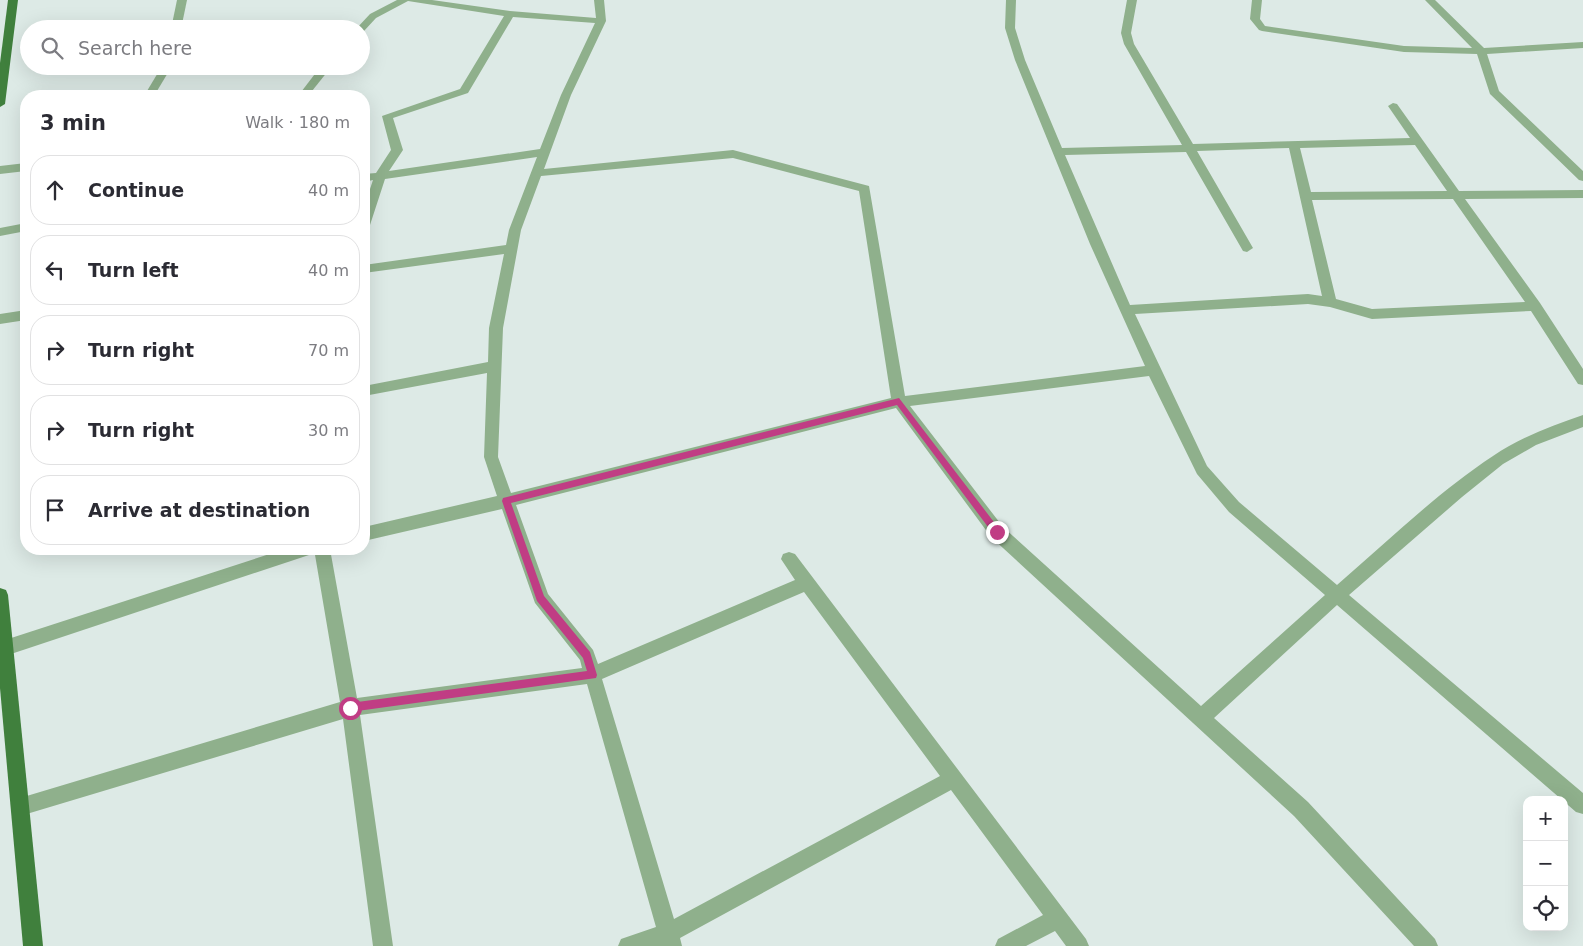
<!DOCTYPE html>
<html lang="en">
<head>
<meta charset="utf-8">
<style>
  :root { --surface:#fff; --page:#f7f7f7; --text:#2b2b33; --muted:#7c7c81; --line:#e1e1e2 }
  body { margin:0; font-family:"DejaVu Sans",sans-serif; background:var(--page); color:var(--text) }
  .controls { position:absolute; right:15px; bottom:15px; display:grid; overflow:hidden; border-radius:10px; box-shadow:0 5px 20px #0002 }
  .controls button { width:45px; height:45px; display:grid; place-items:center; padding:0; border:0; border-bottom:1px solid var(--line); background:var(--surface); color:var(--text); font:25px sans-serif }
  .stop { position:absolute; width:15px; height:15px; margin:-11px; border:4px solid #c03d84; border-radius:50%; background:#fff }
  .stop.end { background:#c03d84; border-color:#fff; box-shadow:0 1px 5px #0008 }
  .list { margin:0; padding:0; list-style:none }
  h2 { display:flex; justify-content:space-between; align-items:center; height:65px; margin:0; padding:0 20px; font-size:21px }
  h2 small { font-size:16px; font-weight:400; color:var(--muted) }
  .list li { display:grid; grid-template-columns:32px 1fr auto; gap:15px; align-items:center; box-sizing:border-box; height:70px; margin:0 10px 10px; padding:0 10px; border:1px solid var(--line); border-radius:20px }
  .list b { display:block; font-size:19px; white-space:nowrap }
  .list em { font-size:16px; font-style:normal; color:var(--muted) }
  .icon { flex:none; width:28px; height:28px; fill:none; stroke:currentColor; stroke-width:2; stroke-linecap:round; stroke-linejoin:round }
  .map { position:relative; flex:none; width:1583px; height:946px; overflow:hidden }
  .search { position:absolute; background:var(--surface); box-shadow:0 5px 20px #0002; left:20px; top:20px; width:350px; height:55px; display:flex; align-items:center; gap:12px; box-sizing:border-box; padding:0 18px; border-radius:28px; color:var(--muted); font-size:19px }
  .panel { position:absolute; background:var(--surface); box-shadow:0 5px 20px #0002; left:20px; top:90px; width:350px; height:465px; border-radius:20px }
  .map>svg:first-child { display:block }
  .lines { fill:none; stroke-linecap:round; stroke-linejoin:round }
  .minor { fill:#8fb08c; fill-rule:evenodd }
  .major { fill:#40803d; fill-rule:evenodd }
  .route { fill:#c03d84 }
</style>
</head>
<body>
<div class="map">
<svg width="1583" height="946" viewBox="0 0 1583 946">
  <rect width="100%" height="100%" fill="#ddeae6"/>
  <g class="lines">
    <g class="minor">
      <path d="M 177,0 L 187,0 L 181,29 L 171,29 Z"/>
      <path d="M 397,0 L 432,0 L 510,11 L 596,18 L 594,0 L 604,0 L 606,21 L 571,95 L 544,169 L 733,150 L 869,186 L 905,396 L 1145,366 L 1090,244 L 1015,60 L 1005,28 L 1006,0 L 1016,0 L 1015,28 L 1025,60 L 1062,148 L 1182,145 L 1124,44 L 1121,33 L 1127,0 L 1137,0 L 1131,33 L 1134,44 L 1193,144 L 1410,138 L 1388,106 L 1393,103 L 1397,104 L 1459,191 L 1583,190 L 1583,198 L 1465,199 L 1540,303 L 1583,369 L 1583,385 L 1578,384 L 1531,311 L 1372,319 L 1330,307 L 1308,304 L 1135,314 L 1207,466 L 1239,502 L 1337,585 C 1387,542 1438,492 1493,456 C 1520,437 1552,426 1583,415 L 1583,427 L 1536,445 L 1503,464 L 1462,497 L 1349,595 L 1583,793 L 1583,814 L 1576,812 L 1337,605 L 1214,718 L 1308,802 L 1435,939 L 1438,946 L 1414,946 L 1294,816 L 991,537 L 896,408 L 516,505 L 548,594 L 593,650 L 598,664 L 795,580 L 781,559 L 783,554 L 789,552 L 795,554 L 1086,939 L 1089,946 L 1066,946 L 1055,931 L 1026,946 L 995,946 L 998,939 L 1043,915 L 951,790 L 680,938 L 682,946 L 618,946 L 621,939 L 656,927 L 587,684 L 360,715 L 393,946 L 373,946 L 343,719 L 20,816 L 13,814 L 11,807 L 13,800 L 20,798 L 340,702 L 314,549 L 330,549 L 357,698 L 582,668 L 580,660 L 535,603 L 502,509 L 364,541 L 364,527 L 497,496 L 484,457 L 487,373 L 364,396 L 364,386 L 488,362 L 489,328 L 504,254 L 364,273 L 364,265 L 506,245 L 509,230 L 537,157 L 385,179 L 370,225 L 364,229 L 364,207 L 373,180 L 364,182 L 364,174 L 376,173 L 391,150 L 382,116 L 460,89 L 504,16 L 408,1 L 376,18 L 364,31 L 356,29 L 370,14 ZM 513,17 L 595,23 L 561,95 L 540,149 L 389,171 L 403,150 L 393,118 L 468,93 ZM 1415,145 L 1447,191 L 1311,192 L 1300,148 ZM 1289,148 L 1322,296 L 1308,294 L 1130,305 L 1065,155 L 1186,152 L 1243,251 L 1247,252 L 1253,248 L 1197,151 ZM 733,158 L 859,191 L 891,398 L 511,493 L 498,457 L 503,328 L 521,230 L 541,176 ZM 1453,199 L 1525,302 L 1372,309 L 1336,299 L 1312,200 ZM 1149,376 L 1197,474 L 1229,512 L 1325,595 L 1201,706 L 1003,527 L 910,406 ZM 804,592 L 940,776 L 674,919 L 602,679 Z"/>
      <path d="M 1252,0 L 1262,0 L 1260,19 L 1265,26 L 1404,46 L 1472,48 L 1425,0 L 1435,0 L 1484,48 L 1583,42 L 1583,48 L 1487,54 L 1499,91 L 1583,171 L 1583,181 L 1579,180 L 1490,94 L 1477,54 L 1404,52 L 1262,31 L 1259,30 L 1250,19 Z"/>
      <path d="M 162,66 L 172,66 L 154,96 L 144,96 Z"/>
      <path d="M 321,66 L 332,66 L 308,96 L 298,96 Z"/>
      <path d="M 26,163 L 26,171 L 0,174 L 0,166 Z"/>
      <path d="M 26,223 L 26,231 L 0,236 L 0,228 Z"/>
      <path d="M 26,310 L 26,320 L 0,324 L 0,314 Z"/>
      <path d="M 285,549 L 314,549 L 312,554 L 306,556 L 5,656 L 0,654 L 0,642 L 5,640 Z"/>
    </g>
    <g class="major">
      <path d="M 8,0 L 18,0 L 5,104 L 0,107 L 0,63 Z"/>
      <path d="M 0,588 L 6,590 L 8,595 L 43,946 L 23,946 L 0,688 Z"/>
    </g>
  </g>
  <path class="route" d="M 899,398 L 1000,530 L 1000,535 L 994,535 L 897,405 L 511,503 L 544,596 L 590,652 L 597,675 L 596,678 L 350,712 L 346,711 L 345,708 L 350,703 L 587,671 L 583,658 L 537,601 L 502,501 L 503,498 Z"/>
</svg>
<div class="controls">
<button>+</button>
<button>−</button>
<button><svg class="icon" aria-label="locate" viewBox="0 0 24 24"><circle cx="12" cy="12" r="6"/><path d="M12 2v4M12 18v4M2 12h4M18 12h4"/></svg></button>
</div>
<div class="stop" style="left:350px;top:708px"></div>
<div class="stop end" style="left:997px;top:532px"></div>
<div class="search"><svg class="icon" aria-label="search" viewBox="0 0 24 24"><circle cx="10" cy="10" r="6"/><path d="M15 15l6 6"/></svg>Search here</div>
<section class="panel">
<h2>3 min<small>Walk · 180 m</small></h2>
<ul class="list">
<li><svg class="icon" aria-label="ahead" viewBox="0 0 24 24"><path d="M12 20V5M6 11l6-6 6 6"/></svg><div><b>Continue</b></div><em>40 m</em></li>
<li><svg class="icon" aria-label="left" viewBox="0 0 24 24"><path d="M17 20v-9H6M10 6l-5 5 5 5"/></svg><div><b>Turn left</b></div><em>40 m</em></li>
<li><svg class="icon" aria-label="right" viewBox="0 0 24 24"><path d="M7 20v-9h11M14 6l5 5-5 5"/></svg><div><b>Turn right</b></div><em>70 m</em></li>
<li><svg class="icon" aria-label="right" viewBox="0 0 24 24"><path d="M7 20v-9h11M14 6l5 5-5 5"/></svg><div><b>Turn right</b></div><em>30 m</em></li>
<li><svg class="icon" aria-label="arrive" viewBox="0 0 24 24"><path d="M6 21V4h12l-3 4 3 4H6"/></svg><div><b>Arrive at destination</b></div></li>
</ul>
</section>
</div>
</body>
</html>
